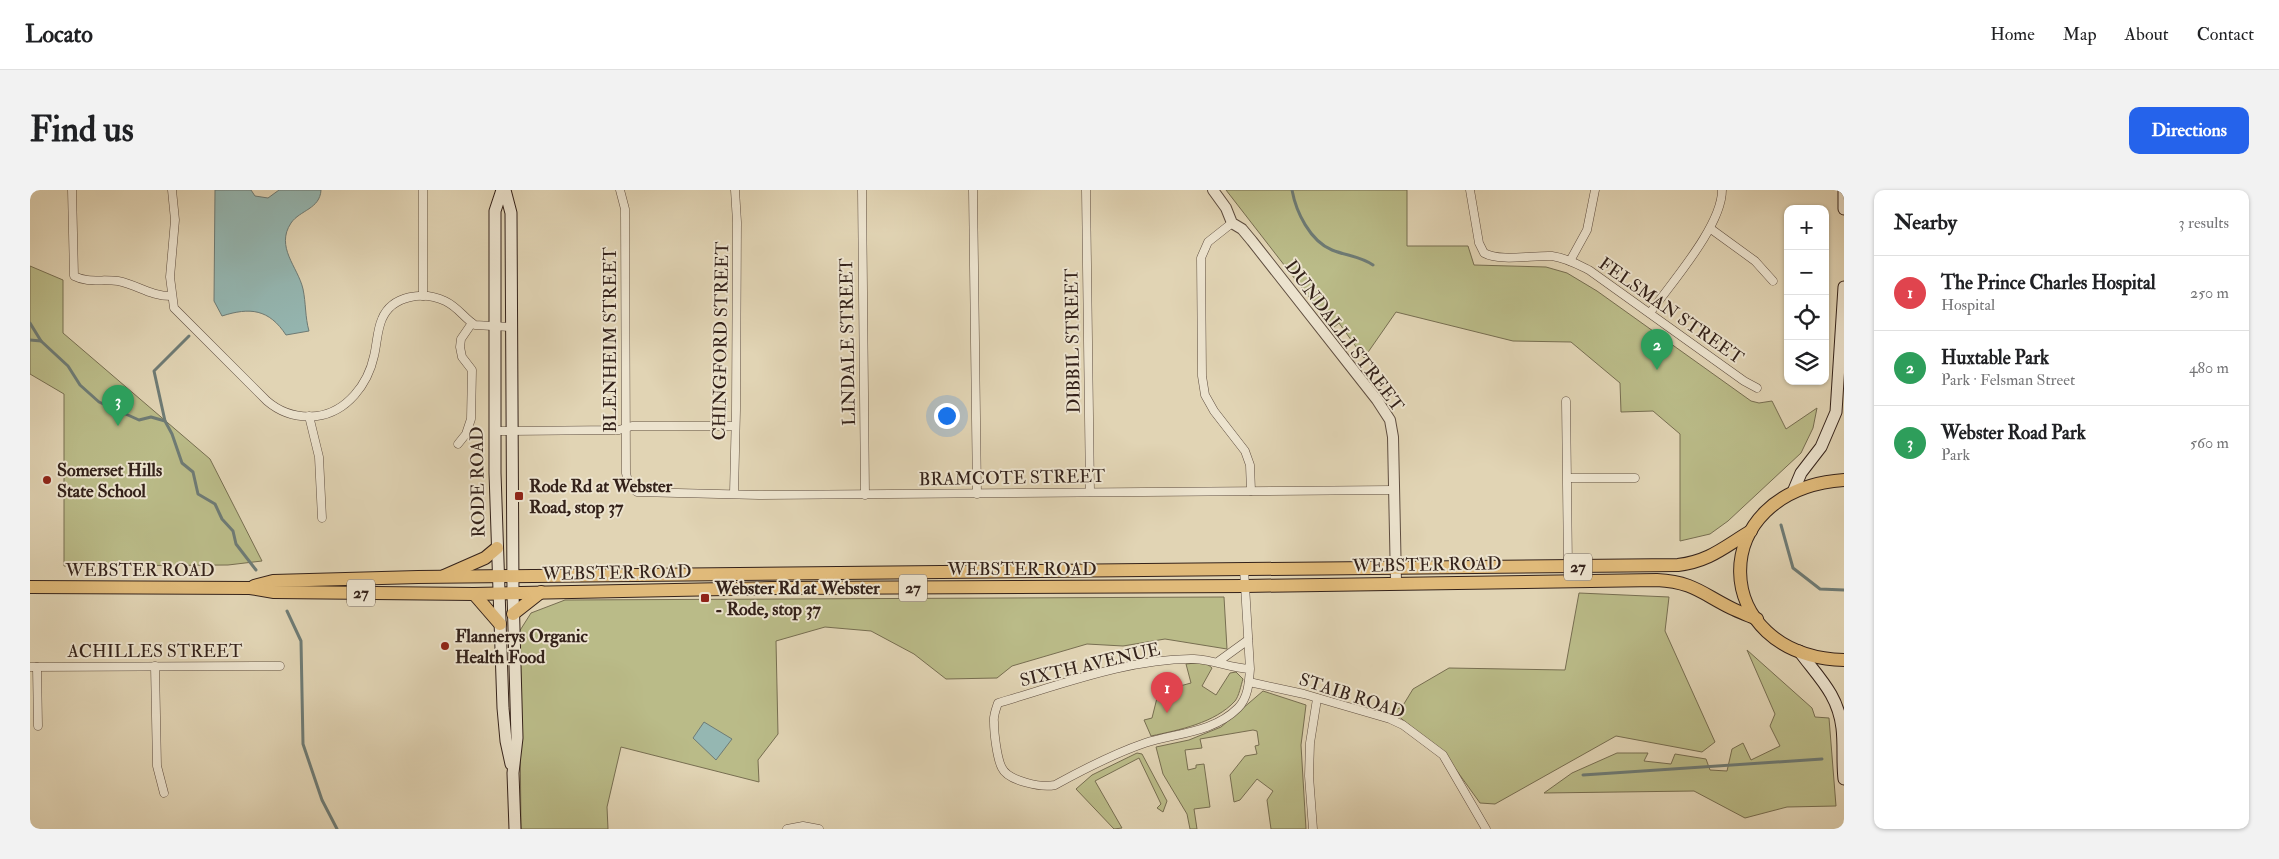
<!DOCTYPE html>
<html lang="en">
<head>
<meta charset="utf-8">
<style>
  :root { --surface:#fff; --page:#f2f2f2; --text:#202124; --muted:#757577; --line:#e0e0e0; --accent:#2563eb }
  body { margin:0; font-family:"IM FELL Double Pica",serif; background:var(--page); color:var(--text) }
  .controls { position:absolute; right:15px; top:15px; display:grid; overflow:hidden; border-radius:10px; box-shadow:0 1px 4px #0004 }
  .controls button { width:45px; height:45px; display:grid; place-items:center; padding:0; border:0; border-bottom:1px solid var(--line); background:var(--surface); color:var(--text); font:25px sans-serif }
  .you { position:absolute; left:916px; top:225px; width:18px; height:18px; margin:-12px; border:4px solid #fff; border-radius:50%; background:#1a73e8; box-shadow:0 0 0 8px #1a73e833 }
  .badge { display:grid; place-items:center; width:32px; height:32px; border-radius:50%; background:var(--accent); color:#fff; font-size:16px; font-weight:700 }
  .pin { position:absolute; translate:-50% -41px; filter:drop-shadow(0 1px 2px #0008) }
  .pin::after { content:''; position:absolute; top:26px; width:18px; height:15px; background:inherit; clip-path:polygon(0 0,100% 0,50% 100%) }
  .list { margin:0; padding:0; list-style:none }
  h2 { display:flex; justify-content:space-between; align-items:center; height:65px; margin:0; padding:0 20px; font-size:21px }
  h2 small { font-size:16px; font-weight:400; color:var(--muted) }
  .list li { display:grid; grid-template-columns:32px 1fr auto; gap:15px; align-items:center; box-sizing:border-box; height:75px; padding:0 20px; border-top:1px solid var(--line) }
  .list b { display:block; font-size:19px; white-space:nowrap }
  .list p { margin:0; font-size:16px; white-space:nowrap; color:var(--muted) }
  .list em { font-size:16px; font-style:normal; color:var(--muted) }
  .icon { flex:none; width:28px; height:28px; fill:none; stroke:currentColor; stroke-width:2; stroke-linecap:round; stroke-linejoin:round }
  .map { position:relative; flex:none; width:1814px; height:639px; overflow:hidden; border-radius:10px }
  header { display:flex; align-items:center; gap:30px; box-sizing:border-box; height:70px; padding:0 25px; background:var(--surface); border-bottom:1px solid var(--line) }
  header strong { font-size:24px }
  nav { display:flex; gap:28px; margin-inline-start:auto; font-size:18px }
  .intro { display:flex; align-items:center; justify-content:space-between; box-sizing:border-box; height:120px; padding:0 30px }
  h1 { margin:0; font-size:35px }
  .button { padding:12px 22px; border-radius:10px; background:var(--accent); color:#fff; font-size:18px; font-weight:700 }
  main { display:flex; gap:30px; padding:0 30px }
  aside { flex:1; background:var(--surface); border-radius:10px; box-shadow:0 1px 4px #0004 }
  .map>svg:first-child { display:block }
  .green { fill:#babb88; stroke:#776e51 }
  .water { fill:#95b7b2; stroke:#6e7b75 }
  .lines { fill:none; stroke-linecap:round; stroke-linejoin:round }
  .stream { stroke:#6e7b75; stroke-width:3 }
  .minor-casing { stroke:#5f4e40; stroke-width:9 }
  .tertiary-casing { stroke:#5f4e40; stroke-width:12 }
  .secondary-casing { stroke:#34221a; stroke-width:13 }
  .primary-casing { stroke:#34221a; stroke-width:14 }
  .minor { stroke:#ece3ce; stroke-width:8 }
  .tertiary { stroke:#ece3ce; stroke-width:10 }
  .secondary { stroke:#ece3ce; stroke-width:11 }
  .primary { stroke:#e0ba7a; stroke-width:12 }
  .poi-dot { fill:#8f2418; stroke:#ece3ce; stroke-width:2 }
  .labels { text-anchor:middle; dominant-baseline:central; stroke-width:4; stroke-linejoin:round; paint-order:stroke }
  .shield { fill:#ece3ce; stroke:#6b5c50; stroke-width:1 }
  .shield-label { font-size:16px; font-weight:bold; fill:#34221a }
  .street-label { font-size:18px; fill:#34221a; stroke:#ece3ce }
  .poi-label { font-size:18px; font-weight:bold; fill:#34221a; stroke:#ece3ce; text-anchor:start }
</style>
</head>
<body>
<header>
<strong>Locato</strong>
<nav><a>Home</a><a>Map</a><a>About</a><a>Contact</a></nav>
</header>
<div class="intro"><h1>Find us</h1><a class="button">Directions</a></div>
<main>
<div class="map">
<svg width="1814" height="639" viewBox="0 0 1814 639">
  <rect width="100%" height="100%" fill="#e1d4b4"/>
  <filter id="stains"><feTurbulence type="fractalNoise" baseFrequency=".004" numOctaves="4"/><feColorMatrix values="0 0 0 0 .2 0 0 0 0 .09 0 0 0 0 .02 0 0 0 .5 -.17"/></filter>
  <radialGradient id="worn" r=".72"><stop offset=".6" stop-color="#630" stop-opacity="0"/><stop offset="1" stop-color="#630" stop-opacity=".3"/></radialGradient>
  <g class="green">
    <path d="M 1196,0 L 1377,0 L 1377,56 L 1438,56 L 1444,75 L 1516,77 L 1537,83 L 1567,101 L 1721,211 L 1729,213 L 1742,211 L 1756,239 L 1787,218 L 1783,238 L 1771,263 L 1698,331 L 1680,344 L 1650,351 L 1650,244 L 1623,221 L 1591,222 L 1590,193 L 1541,152 L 1483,151 L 1366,122 L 1334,168 L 1309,133 L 1303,138 Z"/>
    <path d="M 0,76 L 33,90 L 33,143 L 180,269 L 232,371 L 198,375 L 34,376 L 34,204 L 0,184 Z"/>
    <path d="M 1549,403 L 1639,407 L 1635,441 L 1685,552 L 1672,562 L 1586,546 L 1465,614 L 1450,613 L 1414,563 L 1362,521 L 1372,517 L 1383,499 L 1419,478 L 1535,480 Z"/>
    <path d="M 1194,407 L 1197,459 L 1135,449 L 1093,456 L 1057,454 L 982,476 L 967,488 L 916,489 L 884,464 L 841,441 L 795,437 L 746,451 L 748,544 L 728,570 L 729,592 L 591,557 L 577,617 L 578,639 L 491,639 L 489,442 L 501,423 L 535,410 Z"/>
    <path d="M 1717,460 L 1782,518 L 1785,527 L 1799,528 L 1806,616 L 1757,617 L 1715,628 L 1664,601 L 1514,603 L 1542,583 L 1587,563 L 1618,563 L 1614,571 L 1641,574 L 1645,564 L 1676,569 L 1680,580 L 1697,581 L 1702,559 L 1713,553 L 1721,570 L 1750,556 L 1740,536 L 1745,524 Z"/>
    <path d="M 1175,472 L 1182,478 L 1172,496 L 1186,505 L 1200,483 L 1206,482 L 1213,489 C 1211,495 1209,506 1205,511 C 1185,533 1149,540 1121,546 L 1114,530 L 1122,528 L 1129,500 L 1138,494 L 1139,499 L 1161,493 L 1156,474 Z"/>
    <path d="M 1233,501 L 1276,515 L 1271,555 L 1276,639 L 1241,639 L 1237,610 L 1243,601 L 1227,589 L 1210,610 L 1204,612 L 1200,585 L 1215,566 L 1227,564 L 1225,556 L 1229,555 L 1227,541 L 1223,540 L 1170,549 L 1172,558 L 1155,560 L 1158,580 L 1166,578 L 1166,575 L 1174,574 L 1180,617 L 1164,619 L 1167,639 L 1160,639 L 1157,624 L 1133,584 L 1126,557 L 1159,550 L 1191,537 Z"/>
    <path d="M 1107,563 L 1112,564 L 1137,611 L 1133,622 L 1127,618 L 1131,614 L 1109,568 L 1065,591 L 1092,638 L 1084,639 L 1046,599 L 1062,585 Z"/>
  </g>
  <g class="water">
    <path d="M 185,0 L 221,0 L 225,6 L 238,8 L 249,0 L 291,0 C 290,19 270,20 261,33 C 245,57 268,77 273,99 C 276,113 275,127 279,141 L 256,145 C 239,119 220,117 192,126 L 184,111 Z"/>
    <path d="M 674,532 L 702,549 L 686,570 L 663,548 Z"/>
  </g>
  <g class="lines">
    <g class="stream">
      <path d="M 1262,0 C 1266,22 1280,51 1302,60 C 1317,66 1330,66 1343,75"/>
      <path d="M 0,133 L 11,151 L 38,176 L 50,195 L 69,212 L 109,230 L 121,227 L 135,231 L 142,244 L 152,273 L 163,282 L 168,304 L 185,314 L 192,329 L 203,341 L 206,354 L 226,380"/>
      <path d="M 0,150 L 11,151"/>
      <path d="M 135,231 L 124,181 L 159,146"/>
      <path d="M 1751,335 L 1763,378 L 1790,399 L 1814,400"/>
      <path d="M 257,421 L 271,451 L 273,554 L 292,610 L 307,639"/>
      <path d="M 1553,585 L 1792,569"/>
    </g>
    <g class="minor-casing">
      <g id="minor">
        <path d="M 42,0 L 44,86 C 57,93 73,89 88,91 C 108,95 120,106 141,106"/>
        <path d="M 142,0 L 145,30 L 140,87 L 144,118 L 237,211 C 251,223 269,228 287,226 C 317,222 338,194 344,166 C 347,154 347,140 352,129 C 362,105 394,101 415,111 C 428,117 434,128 445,135 L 481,137"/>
        <path d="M 393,0 L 393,106"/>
        <path d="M 590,0 L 595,19 L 596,283 L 599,296 L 607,302 L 729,305 L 1364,300"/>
        <path d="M 832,0 L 835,305"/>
        <path d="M 943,0 L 947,304"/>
        <path d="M 1056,0 L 1060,302"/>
        <path d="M 1440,0 L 1449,53 L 1454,63 C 1470,72 1503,65 1522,66 C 1536,68 1547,74 1559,80 L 1714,191 L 1727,198"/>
        <path d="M 1202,33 L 1178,52 L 1171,68 L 1172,186 L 1175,205 L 1184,221 L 1215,261 L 1220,275 L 1221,301"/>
        <path d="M 1681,39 L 1725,71 L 1743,91"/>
        <path d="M 1540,71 L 1557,40 L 1565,0"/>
        <path d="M 1620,123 C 1641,93 1692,36 1692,0"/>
        <path d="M 1536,211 L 1538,377"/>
        <path d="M 279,226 L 289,267 L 292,328"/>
        <path d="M 465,241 L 589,240 L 602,236 L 705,236"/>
        <path d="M 428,254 L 436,244 L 441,229 L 442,180 L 432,167 L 430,157 L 431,149 L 442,133"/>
        <path d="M 1538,288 L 1605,288"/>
        <path d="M 704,303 L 706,220 L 707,32 L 705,0"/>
        <path d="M 1214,379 L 1220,479 C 1219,493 1218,508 1208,518 C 1183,543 1146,543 1115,553 C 1083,564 1054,579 1025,595 C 1012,598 978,591 972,578 C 967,569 964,543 964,532 C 963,526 966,519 968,513 C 1030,495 1100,468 1164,469 C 1185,470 1200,478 1220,479"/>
        <path d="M 1189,471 L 1218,450"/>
        <path d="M 125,476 L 127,576 L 134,603"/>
        <path d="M 0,477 L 250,476"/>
        <path d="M 7,477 L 8,536"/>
        <path d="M 1219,492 L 1274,504 L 1360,529 L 1373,535 L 1413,565 L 1456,639"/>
        <path d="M 757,639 L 773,636 L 789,639"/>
        <path d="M 1283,639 L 1279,586 L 1280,553 L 1287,509"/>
      </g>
    </g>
    <g class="tertiary-casing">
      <path id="tertiary" d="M 1183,0 L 1196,18 L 1202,33 L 1212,39 L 1222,51 L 1347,210 L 1360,230 L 1363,247 L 1366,392"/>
    </g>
    <g class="secondary-casing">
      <g id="secondary">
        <path d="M 472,0 L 465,21 L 465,283 L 473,518 L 476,551 L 481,574"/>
        <path d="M 475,0 L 481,23 L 483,403 L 487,548 L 483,583 L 485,639"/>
        <path d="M 1814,0 L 1814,19"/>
        <path d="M 1763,302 L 1771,283 L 1791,257 L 1806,222 L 1814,97"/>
        <path d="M 1769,461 C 1788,487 1808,504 1812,538 C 1814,555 1812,572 1814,589"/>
      </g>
    </g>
    <g class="primary-casing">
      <g id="primary">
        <path d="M 1814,290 C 1673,300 1678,466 1814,470"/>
        <path d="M 414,386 L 455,368 L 467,358"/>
        <path d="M 224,396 L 243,391 L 388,387 L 1648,375 C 1680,371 1694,357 1721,341"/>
        <path d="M 0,397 L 220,398 L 244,402 L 444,404 L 742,398 L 1215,396 L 1627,390 C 1663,392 1671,403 1701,418 C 1709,422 1718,425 1727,429"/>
        <path d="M 444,404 L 470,434"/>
        <path d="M 483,424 L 511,402"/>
      </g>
    </g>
    <use href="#minor" class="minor"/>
    <use href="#tertiary" class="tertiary"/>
    <use href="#secondary" class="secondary"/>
    <use href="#primary" class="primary"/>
  </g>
  <g class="poi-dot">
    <circle cx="17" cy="290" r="5"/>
    <rect x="484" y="301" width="10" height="10" rx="2.5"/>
    <rect x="670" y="403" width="10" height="10" rx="2.5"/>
    <circle cx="415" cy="456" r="5"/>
  </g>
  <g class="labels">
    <g class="shield">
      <rect x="1534" y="363.5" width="28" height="27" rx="4"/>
      <rect x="869" y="384.5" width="28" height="27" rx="4"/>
      <rect x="317" y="389.5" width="28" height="27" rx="4"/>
    </g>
    <g class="shield-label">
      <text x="1548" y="377">27</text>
      <text x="883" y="398">27</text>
      <text x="331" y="403">27</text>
    </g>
    <g class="street-label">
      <text transform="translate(1641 121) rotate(35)">FELSMAN STREET</text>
      <text transform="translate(1314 146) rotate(53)">DUNDALLI STREET</text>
      <text transform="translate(580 150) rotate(-90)">BLENHEIM STREET</text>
      <text transform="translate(691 151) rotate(-89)">CHINGFORD STREET</text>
      <text transform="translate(1043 151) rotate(-91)">DIBBIL STREET</text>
      <text transform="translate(818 152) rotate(-91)">LINDALE STREET</text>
      <text transform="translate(982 288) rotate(-1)">BRAMCOTE STREET</text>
      <text transform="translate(448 292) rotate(-91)">RODE ROAD</text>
      <text transform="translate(1397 375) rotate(-1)">WEBSTER ROAD</text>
      <text x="992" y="379">WEBSTER ROAD</text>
      <text x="110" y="380">WEBSTER ROAD</text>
      <text transform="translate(587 383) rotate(-1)">WEBSTER ROAD</text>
      <text x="125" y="461">ACHILLES STREET</text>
      <text transform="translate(1060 475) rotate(-13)">SIXTH AVENUE</text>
      <text transform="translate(1322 506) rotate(18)">STAIB ROAD</text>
    </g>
    <g class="poi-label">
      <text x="27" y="280">Somerset Hills<tspan x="27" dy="21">State School</tspan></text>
      <text x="499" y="296">Rode Rd at Webster<tspan x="499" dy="21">Road, stop 37</tspan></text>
      <text x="685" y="398">Webster Rd at Webster<tspan x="685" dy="21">- Rode, stop 37</tspan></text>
      <text x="425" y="446">Flannerys Organic<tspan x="425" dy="21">Health Food</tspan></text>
    </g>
  </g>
  <rect width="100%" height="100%" filter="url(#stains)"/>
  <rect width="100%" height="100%" fill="url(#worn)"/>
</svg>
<div class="controls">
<button>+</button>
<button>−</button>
<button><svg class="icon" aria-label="locate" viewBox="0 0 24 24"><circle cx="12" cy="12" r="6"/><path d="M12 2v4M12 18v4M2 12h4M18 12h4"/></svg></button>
<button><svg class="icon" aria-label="layers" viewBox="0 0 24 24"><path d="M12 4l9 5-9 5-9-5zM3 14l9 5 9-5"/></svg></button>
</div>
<div class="you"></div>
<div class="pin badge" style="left:1137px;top:523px;background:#e0444e">1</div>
<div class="pin badge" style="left:1627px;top:180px;background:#2e9e5b">2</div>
<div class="pin badge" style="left:88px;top:236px;background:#2e9e5b">3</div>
</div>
<aside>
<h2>Nearby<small>3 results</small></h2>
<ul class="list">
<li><span class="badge" style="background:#e0444e">1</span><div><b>The Prince Charles Hospital</b><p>Hospital</p></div><em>250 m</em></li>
<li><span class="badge" style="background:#2e9e5b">2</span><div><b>Huxtable Park</b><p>Park · Felsman Street</p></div><em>480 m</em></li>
<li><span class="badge" style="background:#2e9e5b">3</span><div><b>Webster Road Park</b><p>Park</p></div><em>560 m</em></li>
</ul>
</aside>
</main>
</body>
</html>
